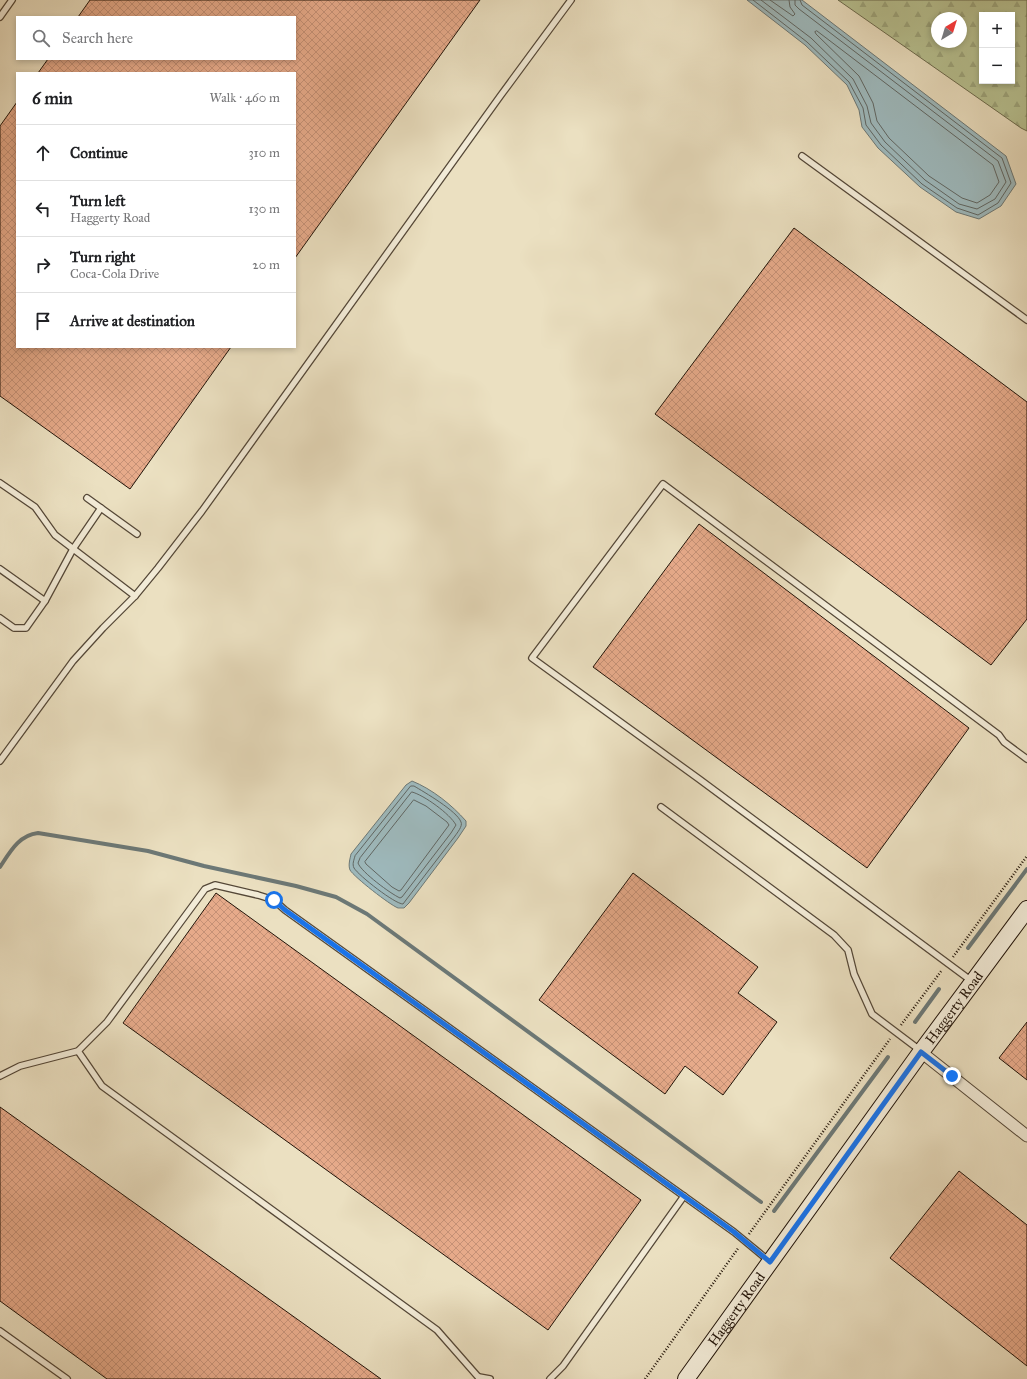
<!DOCTYPE html>
<html lang="en">
<head>
<meta charset="utf-8">
<style>
  :root { --surface:#fff; --page:#f2f2f2; --text:#202124; --muted:#757577; --line:#e0e0e0 }
  body { margin:0; font-family:"IM FELL Great Primer",serif; background:var(--page); color:var(--text) }
  .controls { position:absolute; right:12px; top:12px; display:grid; overflow:hidden; border-radius:0px; box-shadow:0 2px 6px #0003 }
  .controls button { width:36px; height:36px; display:grid; place-items:center; padding:0; border:0; border-bottom:1px solid var(--line); background:var(--surface); color:var(--text); font:20px sans-serif }
  .compass { position:absolute; left:931px; top:12px; width:36px; height:36px; border-radius:50%; background:var(--surface); box-shadow:0 2px 6px #0003; rotate:38deg }
  .stop { position:absolute; width:12px; height:12px; margin:-9px; border:3px solid #1a73e8; border-radius:50%; background:#fff }
  .stop.end { background:#1a73e8; border-color:#fff; box-shadow:0 1px 4px #0008 }
  .list { margin:0; padding:0; list-style:none }
  h2 { display:flex; justify-content:space-between; align-items:center; height:52px; margin:0; padding:0 16px; font-size:17px }
  h2 small { font-size:13px; font-weight:400; color:var(--muted) }
  .list li { display:grid; grid-template-columns:26px 1fr auto; gap:12px; align-items:center; box-sizing:border-box; height:56px; padding:0 16px; border-top:1px solid var(--line) }
  .list b { display:block; font-size:15px; white-space:nowrap }
  .list p { margin:0; font-size:13px; white-space:nowrap; color:var(--muted) }
  .list em { font-size:13px; font-style:normal; color:var(--muted) }
  .icon { flex:none; width:22px; height:22px; fill:none; stroke:currentColor; stroke-width:2; stroke-linecap:round; stroke-linejoin:round }
  .map { position:relative; flex:none; width:1027px; height:1379px; overflow:hidden }
  .search { position:absolute; background:var(--surface); box-shadow:0 2px 6px #0003; left:16px; top:16px; width:280px; height:44px; display:flex; align-items:center; gap:10px; box-sizing:border-box; padding:0 14px; border-radius:0px; color:var(--muted); font-size:15px }
  .panel { position:absolute; background:var(--surface); box-shadow:0 2px 6px #0003; left:16px; top:72px; width:280px; height:276px; border-radius:0px }
  .map>svg:first-child { display:block }
  .forest { fill:url(#forest-firs); stroke:#6d6b4e; fill-rule:evenodd }
  .water { fill:#9ebabe; stroke:#6c7876 }
  .lines { fill:none; stroke-linecap:round; stroke-linejoin:round }
  .shore { stroke:#606764; stroke-width:1 }
  .stream { stroke:#6c7876; stroke-width:4 }
  .building { fill:url(#building-cross-hatch); stroke:#221409 }
  .service-casing { stroke:#544737; stroke-width:8 }
  .minor-casing { stroke:#544737; stroke-width:13 }
  .secondary-casing { stroke:#221409; stroke-width:18 }
  .path { stroke:#221409; stroke-width:2.5; stroke-dasharray:1 2; stroke-linecap:butt }
  .service { stroke:#f2ebd7; stroke-width:5.5 }
  .minor { stroke:#f2ebd7; stroke-width:11 }
  .secondary { stroke:#f2ebd7; stroke-width:16 }
  .route { stroke:#1a73e8; stroke-width:5 }
  .labels { text-anchor:middle; dominant-baseline:central; stroke-width:4; stroke-linejoin:round; paint-order:stroke }
  .street-label { font-size:14px; fill:#221409; stroke:#f2ebd7 }
</style>
</head>
<body>
<div class="map">
<svg width="1027" height="1379" viewBox="0 0 1027 1379">
  <defs>
    <pattern id="forest-firs" width="22" height="20" patternUnits="userSpaceOnUse"><rect width="22" height="20" fill="#b8c292"/><path d="M5 1l3.5 6h-7zM16 11l3.5 6h-7z" fill="#9ea67d"/></pattern>
    <pattern id="building-cross-hatch" width="8" height="8" patternUnits="userSpaceOnUse"><rect width="8" height="8" fill="#e6aa8a"/><path d="M0 0l8 8M0 8l8-8" fill="none" stroke="#c59176"/></pattern>
  </defs>
  <rect width="100%" height="100%" fill="#ebe0c1"/>
  <filter id="stains"><feTurbulence type="fractalNoise" baseFrequency=".005" numOctaves="4"/><feColorMatrix values="0 0 0 0 .2 0 0 0 0 .09 0 0 0 0 .02 0 0 0 .5 -.17"/></filter>
  <radialGradient id="worn" r=".72"><stop offset=".6" stop-color="#630" stop-opacity="0"/><stop offset="1" stop-color="#630" stop-opacity=".3"/></radialGradient>
  <path class="forest" d="M 838,0 L 1027,0 L 1027,131 L 1021,128 ZM 982,15 L 1012,15 L 1012,81 L 982,81 ZM 937,18 L 961,18 L 961,42 L 937,42 Z"/>
  <g class="water">
    <path d="M 747,0 L 802,0 L 1006,156 L 1016,184 L 1001,206 L 979,219 L 956,212 L 920,187 L 878,148 L 862,127 L 859,110 L 847,85 L 805,45 Z"/>
    <path d="M 412,781 C 432,789 452,805 466,821 L 466,826 L 458,838 L 409,903 L 404,908 C 404,908 399,908 398,908 C 390,905 354,877 350,870 C 348,865 350,859 351,854 L 406,785 Z"/>
  </g>
  <g class="lines">
    <g class="shore">
      <path d="M 753,0 L 807,42 L 849,82 L 863,108 L 866,125 L 881,145 L 922,184 L 957,208 L 978,215 L 998,203 L 1011,183 L 1002,158 L 802,5 L 800,0"/>
      <path d="M 761,0 L 811,38 L 853,79 L 867,106 L 871,123 L 885,142 L 925,180 L 959,204 L 977,209 L 995,199 L 1006,182 L 998,161 L 799,9 L 795,5 L 795,0"/>
      <path d="M 770,0 L 793,16 L 795,14 L 790,7 L 789,0"/>
      <path d="M 817,31 L 993,165 L 999,182 L 990,195 L 977,203 L 962,198 L 929,176 L 889,138 L 877,121 L 873,103 L 859,76 L 816,34 L 815,32 Z"/>
      <path d="M 411,786 L 414,786 C 424,792 457,811 461,822 C 463,826 457,833 455,836 L 406,900 L 403,904 C 395,904 359,876 354,868 C 352,864 354,860 355,856 Z"/>
      <path d="M 412,792 C 424,795 450,814 456,825 L 451,833 L 402,897 L 400,898 C 391,894 361,872 358,863 L 360,858 Z"/>
      <path d="M 414,800 L 426,806 L 447,822 L 449,825 L 401,890 L 399,891 L 392,887 L 366,864 L 365,862 Z"/>
    </g>
    <g class="stream">
      <path d="M 0,867 C 10,852 19,835 38,833 L 148,851 L 204,866 L 296,886 L 336,897 L 367,914 L 761,1202"/>
      <path d="M 968,948 L 1027,869"/>
      <path d="M 915,1022 L 939,989"/>
      <path d="M 774,1211 L 888,1057"/>
    </g>
  </g>
  <g class="building">
    <path d="M 90,0 L 480,0 L 295,258 L 295,73 L 38,73 L 48,59 L 295,59 L 295,17 L 78,17 Z"/>
    <path d="M 17,102 L 17,347 L 231,347 L 130,489 L 0,396 L 0,126 Z"/>
    <path d="M 794,228 L 1027,402 L 1027,619 L 991,665 L 655,414 Z"/>
    <path d="M 699,524 L 969,728 L 867,868 L 593,667 Z"/>
    <path d="M 633,873 L 758,967 L 738,993 L 777,1022 L 723,1095 L 685,1066 L 665,1094 L 539,1000 Z"/>
    <path d="M 216,893 L 641,1200 L 548,1330 L 123,1023 Z"/>
    <path d="M 1027,1022 L 1027,1080 L 999,1058 Z"/>
    <path d="M 0,1107 L 381,1379 L 107,1379 L 0,1301 Z"/>
    <path d="M 959,1171 L 1027,1225 L 1027,1366 L 890,1258 Z"/>
  </g>
  <g class="lines">
    <g class="service-casing">
      <g id="service">
        <path d="M 0,17 L 12,0"/>
        <path d="M 802,156 L 1027,320"/>
        <path d="M 0,483 L 35,507 L 55,535 L 135,596"/>
        <path d="M 87,498 L 137,534"/>
        <path d="M 0,569 L 45,601"/>
        <path d="M 0,618 L 14,628 L 26,628 L 45,601 L 73,549 L 101,508"/>
        <path d="M 0,761 L 73,661 L 103,628 L 135,596 L 158,568 L 202,511 L 501,95 L 571,0"/>
        <path d="M 661,807 L 834,935 L 848,950 L 854,974 L 872,1014 L 921,1051"/>
        <path d="M 973,982 L 699,779 L 532,658 L 663,484 L 999,735 L 1004,742 L 1027,759"/>
        <path d="M 78,1051 L 102,1086 L 437,1330 L 480,1379"/>
        <path d="M 0,1076 L 20,1066 L 78,1051 L 107,1022 L 205,889 L 215,885 L 258,895 L 274,900 L 285,910 L 734,1232 L 768,1260"/>
        <path d="M 0,1331 L 67,1379"/>
        <path d="M 479,1377 L 490,1379"/>
        <path d="M 550,1379 L 563,1366 L 684,1196"/>
      </g>
    </g>
    <g class="minor-casing">
      <path id="minor" d="M 921,1052 L 1027,1136"/>
    </g>
    <g class="secondary-casing">
      <g id="secondary">
        <path id="s1" d="M 686,1379 L 921,1052 L 1027,909"/>
      </g>
    </g>
    <g class="path">
      <path d="M 953,957 L 1027,856"/>
      <path d="M 901,1025 L 942,970"/>
      <path d="M 749,1234 L 890,1039"/>
      <path d="M 645,1379 L 739,1247"/>
    </g>
    <use href="#service" class="service"/>
    <use href="#minor" class="minor"/>
    <use href="#secondary" class="secondary"/>
  </g>
  <g class="lines">
    <path class="route" d="M 274,900 L 285,910 L 734,1232 L 770,1262 L 921,1052 L 952,1076"/>
  </g>
  <g class="labels">
    <g class="street-label">
      <text stroke="none"><textPath href="#s1" startOffset="458">Haggerty Road</textPath></text>
      <text stroke="none"><textPath href="#s1" startOffset="86">Haggerty Road</textPath></text>
    </g>
  </g>
  <rect width="100%" height="100%" filter="url(#stains)"/>
  <rect width="100%" height="100%" fill="url(#worn)"/>
</svg>
<div class="controls">
<button>+</button>
<button>−</button>
</div>
<svg class="compass" viewBox="-18 -18 36 36"><path d="M0-13l5 13h-10z" fill="#e53935"/><path d="M0 13l5-13h-10z" fill="#757577"/></svg>
<div class="stop" style="left:274px;top:900px"></div>
<div class="stop end" style="left:952px;top:1076px"></div>
<div class="search"><svg class="icon" aria-label="search" viewBox="0 0 24 24"><circle cx="10" cy="10" r="6"/><path d="M15 15l6 6"/></svg>Search here</div>
<section class="panel">
<h2>6 min<small>Walk · 460 m</small></h2>
<ul class="list">
<li><svg class="icon" aria-label="ahead" viewBox="0 0 24 24"><path d="M12 20V5M6 11l6-6 6 6"/></svg><div><b>Continue</b></div><em>310 m</em></li>
<li><svg class="icon" aria-label="left" viewBox="0 0 24 24"><path d="M17 20v-9H6M10 6l-5 5 5 5"/></svg><div><b>Turn left</b><p>Haggerty Road</p></div><em>130 m</em></li>
<li><svg class="icon" aria-label="right" viewBox="0 0 24 24"><path d="M7 20v-9h11M14 6l5 5-5 5"/></svg><div><b>Turn right</b><p>Coca-Cola Drive</p></div><em>20 m</em></li>
<li><svg class="icon" aria-label="arrive" viewBox="0 0 24 24"><path d="M6 21V4h12l-3 4 3 4H6"/></svg><div><b>Arrive at destination</b></div></li>
</ul>
</section>
</div>
</body>
</html>
